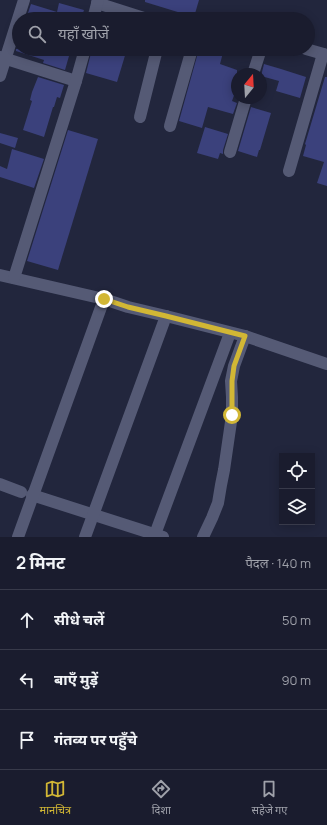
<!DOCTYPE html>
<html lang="hi">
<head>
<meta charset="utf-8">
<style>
  :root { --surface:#1a1c2e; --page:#27293a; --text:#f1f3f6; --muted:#9fa1aa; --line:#383a4a; --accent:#d2b735 }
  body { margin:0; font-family:Manrope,"Noto Sans Devanagari",sans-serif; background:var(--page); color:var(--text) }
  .controls { position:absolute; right:12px; bottom:12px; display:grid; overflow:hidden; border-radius:0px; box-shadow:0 2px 10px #0003 }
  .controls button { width:36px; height:36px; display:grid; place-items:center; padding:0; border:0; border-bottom:1px solid var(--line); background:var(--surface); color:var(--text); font:20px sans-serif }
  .compass { position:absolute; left:231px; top:68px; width:36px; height:36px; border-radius:50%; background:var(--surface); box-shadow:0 2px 10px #0003; rotate:18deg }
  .stop { position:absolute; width:12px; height:12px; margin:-9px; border:3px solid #d2b735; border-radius:50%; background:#fff }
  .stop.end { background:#d2b735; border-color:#fff; box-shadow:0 1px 4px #0008 }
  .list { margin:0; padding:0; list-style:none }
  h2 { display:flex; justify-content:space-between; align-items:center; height:52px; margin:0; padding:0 16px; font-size:17px }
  h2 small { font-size:13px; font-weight:400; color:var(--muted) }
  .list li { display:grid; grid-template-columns:26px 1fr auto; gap:12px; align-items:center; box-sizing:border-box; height:60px; padding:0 16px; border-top:1px solid var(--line) }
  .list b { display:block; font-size:15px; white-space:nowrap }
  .list em { font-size:13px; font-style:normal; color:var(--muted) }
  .icon { flex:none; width:22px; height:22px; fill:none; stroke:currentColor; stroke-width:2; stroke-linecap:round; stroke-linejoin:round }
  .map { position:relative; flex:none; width:327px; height:537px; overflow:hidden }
  .search { position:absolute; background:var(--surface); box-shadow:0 2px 10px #0003; left:12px; right:12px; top:12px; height:44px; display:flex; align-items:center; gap:10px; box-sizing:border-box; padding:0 14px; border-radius:22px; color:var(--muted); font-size:15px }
  .sheet { height:232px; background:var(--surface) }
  nav { display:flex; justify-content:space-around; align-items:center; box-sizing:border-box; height:56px; border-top:1px solid var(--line); background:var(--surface); font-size:11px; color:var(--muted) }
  nav a { display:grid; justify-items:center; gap:2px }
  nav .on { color:var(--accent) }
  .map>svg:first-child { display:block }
  .building { fill:#3b417c }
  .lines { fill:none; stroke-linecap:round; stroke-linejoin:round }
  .minor { stroke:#555a75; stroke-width:12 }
  .route { stroke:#d2b735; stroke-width:5 }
</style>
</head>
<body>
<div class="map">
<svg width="327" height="537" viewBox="0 0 327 537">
  <rect width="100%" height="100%" fill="#22263d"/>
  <g class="building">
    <path d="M 145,0 L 199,0 L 194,17 L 145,2 Z"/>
    <path d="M 59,3 L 84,10 L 81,19 L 26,19 L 31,4 L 57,12 Z"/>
    <path d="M 16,49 L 71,49 L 65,70 L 43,63 L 44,60 L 16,51 Z"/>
    <path d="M 92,49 L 127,49 L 117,82 L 86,73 Z"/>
    <path d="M 199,49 L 224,49 L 220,64 L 237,70 L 237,87 L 232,101 L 237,103 L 233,114 L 208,107 L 202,128 L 179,121 Z"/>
    <path d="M 264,64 L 281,69 L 306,77 L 300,98 L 276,91 L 279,81 L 261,76 Z"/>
    <path d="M 38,77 L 64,85 L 60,98 L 57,97 L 54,107 L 53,107 L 44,137 L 23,130 L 32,101 L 30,100 L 32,92 Z"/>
    <path d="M 325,77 L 327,77 L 327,186 L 317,183 L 324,162 L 303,156 L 306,145 L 305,144 Z"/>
    <path d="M 251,107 L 271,113 L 260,150 L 259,150 L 257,157 L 238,151 Z"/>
    <path d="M 205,127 L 228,134 L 223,150 L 223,154 L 220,153 L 218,159 L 197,153 Z"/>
    <path d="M 68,130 L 98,139 L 58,270 L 27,261 Z"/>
    <path d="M 0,133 L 18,138 L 15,148 L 0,143 Z"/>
    <path d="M 12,149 L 44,159 L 34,188 L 0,177 L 0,166 L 7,169 Z"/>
  </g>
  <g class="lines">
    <g class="minor">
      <path d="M 97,3 L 147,19"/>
      <path d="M 93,19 L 98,0"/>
      <path d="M 201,19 L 201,18 L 204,19"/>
      <path d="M 306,49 L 327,55"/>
      <path d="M 0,57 L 76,81"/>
      <path d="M 253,74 L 261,49"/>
      <path d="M 0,76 L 24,0"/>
      <path d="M 140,117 L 157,49"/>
      <path d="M 170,126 L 192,49"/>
      <path d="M 230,152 L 246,98"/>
      <path d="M 289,171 L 323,54"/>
      <path d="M 0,275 L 104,299 L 128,307 L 166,316 L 245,336 L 327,364"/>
      <path d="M 14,278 L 76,81 L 85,49"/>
      <path d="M 0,484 L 21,492"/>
      <path d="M 32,495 L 163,537"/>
      <path d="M 18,537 L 104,299"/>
      <path d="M 85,537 L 166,316"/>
      <path d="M 154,537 L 230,333"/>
      <path d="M 203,537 L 212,518 L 218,503 L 221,485 L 224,470 L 232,415 L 232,397 L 231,381 L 234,366 L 245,336"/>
    </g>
  </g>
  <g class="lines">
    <path class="route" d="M 104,299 L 128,307 L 166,316 L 245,336 L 234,366 L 232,381 L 232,415"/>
  </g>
</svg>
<div class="controls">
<button><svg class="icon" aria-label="locate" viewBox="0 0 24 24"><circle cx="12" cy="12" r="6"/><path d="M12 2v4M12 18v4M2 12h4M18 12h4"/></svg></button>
<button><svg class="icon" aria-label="layers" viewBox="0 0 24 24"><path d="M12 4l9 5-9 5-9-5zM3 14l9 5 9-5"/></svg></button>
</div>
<svg class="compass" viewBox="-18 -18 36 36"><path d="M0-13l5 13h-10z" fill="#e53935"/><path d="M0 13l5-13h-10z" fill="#9fa1aa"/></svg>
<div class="stop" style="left:232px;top:415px"></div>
<div class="stop end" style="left:104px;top:299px"></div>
<div class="search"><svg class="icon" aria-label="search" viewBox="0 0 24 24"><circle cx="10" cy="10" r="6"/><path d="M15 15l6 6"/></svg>यहाँ खोजें</div>
</div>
<section class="sheet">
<h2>2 मिनट<small>पैदल · 140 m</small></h2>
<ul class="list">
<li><svg class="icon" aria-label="ahead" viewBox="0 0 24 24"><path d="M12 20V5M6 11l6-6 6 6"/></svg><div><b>सीधे चलें</b></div><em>50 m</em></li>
<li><svg class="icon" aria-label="left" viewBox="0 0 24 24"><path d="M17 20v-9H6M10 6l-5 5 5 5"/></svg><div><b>बाएँ मुड़ें</b></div><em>90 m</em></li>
<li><svg class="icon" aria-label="arrive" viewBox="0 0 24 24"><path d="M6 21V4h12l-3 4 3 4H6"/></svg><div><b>गंतव्य पर पहुँचे</b></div></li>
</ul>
</section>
<nav>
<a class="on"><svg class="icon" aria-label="map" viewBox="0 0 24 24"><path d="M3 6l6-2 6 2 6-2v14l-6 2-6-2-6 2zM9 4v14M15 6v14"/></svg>मानचित्र</a>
<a><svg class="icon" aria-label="directions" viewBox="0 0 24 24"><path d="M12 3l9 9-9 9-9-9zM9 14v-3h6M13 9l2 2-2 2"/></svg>दिशा</a>
<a><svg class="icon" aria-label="saved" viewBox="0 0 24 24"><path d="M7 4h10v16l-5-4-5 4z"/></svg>सहेजे गए</a>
</nav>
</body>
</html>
